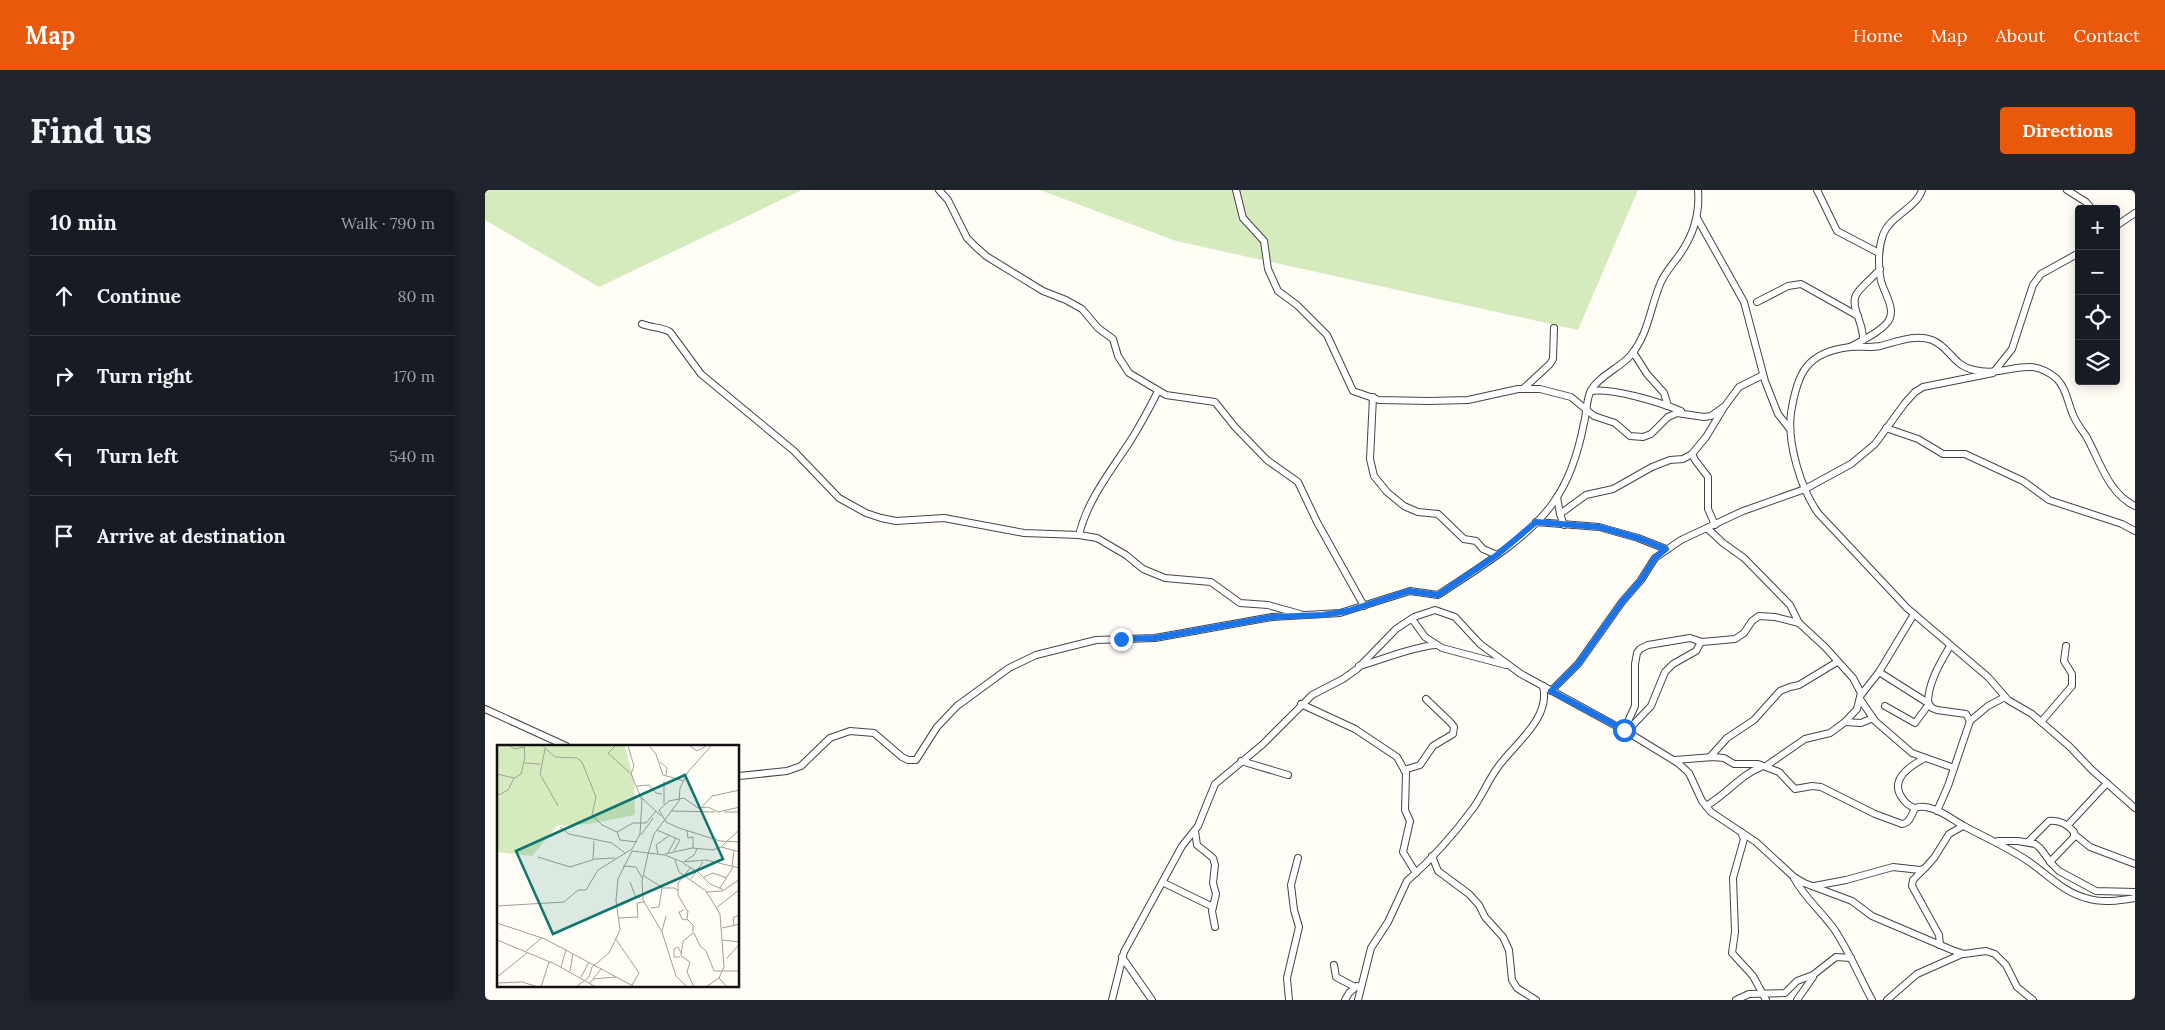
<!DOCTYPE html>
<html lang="en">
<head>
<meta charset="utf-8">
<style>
  :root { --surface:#171b24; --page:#20242c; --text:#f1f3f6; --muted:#9ea1a6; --line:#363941; --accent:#ea580c }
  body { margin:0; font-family:Lora,serif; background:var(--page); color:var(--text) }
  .controls { position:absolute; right:15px; top:15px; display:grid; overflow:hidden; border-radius:5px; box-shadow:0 2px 12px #0003 }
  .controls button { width:45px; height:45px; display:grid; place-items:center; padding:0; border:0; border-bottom:1px solid var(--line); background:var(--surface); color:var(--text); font:25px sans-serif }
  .stop { position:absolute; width:15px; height:15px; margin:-11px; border:4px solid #1a73e8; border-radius:50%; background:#fff }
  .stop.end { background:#1a73e8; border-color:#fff; box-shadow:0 1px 5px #0008 }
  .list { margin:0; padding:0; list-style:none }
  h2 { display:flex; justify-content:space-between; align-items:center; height:65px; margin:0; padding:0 20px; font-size:21px }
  h2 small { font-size:16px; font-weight:400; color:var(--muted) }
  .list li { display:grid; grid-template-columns:32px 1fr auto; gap:15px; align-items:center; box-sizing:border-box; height:80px; padding:0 20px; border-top:1px solid var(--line) }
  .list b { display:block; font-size:19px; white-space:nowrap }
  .list em { font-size:16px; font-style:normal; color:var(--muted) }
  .icon { flex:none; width:28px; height:28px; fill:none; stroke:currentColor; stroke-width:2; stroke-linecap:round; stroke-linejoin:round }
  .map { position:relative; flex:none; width:1650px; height:810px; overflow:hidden; border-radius:5px }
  header { display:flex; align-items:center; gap:30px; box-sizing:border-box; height:70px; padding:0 25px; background:var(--accent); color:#fff }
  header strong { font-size:24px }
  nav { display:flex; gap:28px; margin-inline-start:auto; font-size:18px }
  .intro { display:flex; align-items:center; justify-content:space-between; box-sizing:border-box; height:120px; padding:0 30px }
  h1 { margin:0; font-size:35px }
  .button { padding:12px 22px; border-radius:5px; background:var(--accent); color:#fff; font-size:18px; font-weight:700 }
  main { display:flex; gap:30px; padding:0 30px }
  aside { flex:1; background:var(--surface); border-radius:5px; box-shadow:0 2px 12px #0003 }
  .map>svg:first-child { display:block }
  .grass { fill:#d5ebbd }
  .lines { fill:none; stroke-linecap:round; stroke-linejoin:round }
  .street-casing { stroke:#444; stroke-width:8 }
  .street { stroke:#fff; stroke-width:6 }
  .route { stroke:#1a73e8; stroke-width:6 }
  .inset-road { fill:none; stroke:#a09f9a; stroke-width:1 }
  .view { fill:#0f766e; fill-opacity:0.15; stroke:#0f766e; stroke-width:2.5 }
  .inset-edge { fill:none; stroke:#111; stroke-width:2.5 }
</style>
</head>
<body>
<header>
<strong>Map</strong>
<nav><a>Home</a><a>Map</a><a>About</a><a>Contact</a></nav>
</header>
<div class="intro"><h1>Find us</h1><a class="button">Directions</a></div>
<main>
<aside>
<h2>10 min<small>Walk · 790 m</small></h2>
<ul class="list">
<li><svg class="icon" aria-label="ahead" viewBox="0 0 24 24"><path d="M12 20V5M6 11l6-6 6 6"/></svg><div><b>Continue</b></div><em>80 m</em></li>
<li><svg class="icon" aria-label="right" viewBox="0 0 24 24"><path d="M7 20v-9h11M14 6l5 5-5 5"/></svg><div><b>Turn right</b></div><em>170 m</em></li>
<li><svg class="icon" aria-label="left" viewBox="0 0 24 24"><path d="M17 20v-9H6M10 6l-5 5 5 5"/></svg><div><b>Turn left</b></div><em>540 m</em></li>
<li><svg class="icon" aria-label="arrive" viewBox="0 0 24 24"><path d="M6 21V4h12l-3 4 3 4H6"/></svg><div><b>Arrive at destination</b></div></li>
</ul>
</aside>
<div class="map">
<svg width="1650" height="810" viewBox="0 0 1650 810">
  <rect width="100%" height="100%" fill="#fffdf5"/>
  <g class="grass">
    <path d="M 0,0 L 317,0 L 114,97 L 0,30 Z"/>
    <path d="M 555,0 L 1153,0 L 1093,140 L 691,51 Z"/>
  </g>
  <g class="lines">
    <g class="street-casing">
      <g id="street">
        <path d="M 454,0 L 463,10 L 482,48 L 491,57 L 501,66 L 558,101 L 581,110 L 597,119 L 613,138 L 628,149 L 633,166 L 644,183 L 681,205 L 730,212 L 750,237 L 782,270 L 813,292 L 832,332 L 879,416"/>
        <path d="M 751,0 L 758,28 L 779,51 L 783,79 L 793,101 L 812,115 L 842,145 L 868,201 L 894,210 L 944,211 L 983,210 L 1033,199 L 1055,199 L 1086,207 L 1109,226 L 1130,233 L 1145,246 L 1158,247 L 1166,244 L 1183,227 L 1192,223 L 1219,227 L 1226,226 L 1240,216 L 1254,197 L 1278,185"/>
        <path d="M 1332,0 L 1352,41 L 1394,63"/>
        <path d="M 1582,0 L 1601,12 L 1607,19"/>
        <path d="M 1212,28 L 1259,112 L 1280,191 L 1293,224 L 1304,238"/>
        <path d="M 1631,36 L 1650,23"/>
        <path d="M 1272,112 L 1303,96 L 1316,94 L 1373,126"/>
        <path d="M 157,134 C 167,138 177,137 185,142 L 216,184 L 309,261 L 354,308 L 381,323 L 396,328 L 411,331 L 459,328 L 539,343 L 594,345 L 612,348 L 641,365 L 658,379 L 680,388 L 726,392 L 755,413 L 783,415 L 815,424"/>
        <path d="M 1378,150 C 1379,133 1365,117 1371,105 C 1376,96 1388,88 1395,79"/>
        <path d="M 1365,157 C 1377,150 1391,145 1401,134 C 1413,122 1400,105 1396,91 C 1393,77 1393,59 1398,45 C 1405,25 1431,19 1437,0"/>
        <path d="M 1148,162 L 1162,184 L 1179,203 L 1183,216"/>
        <path d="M 1039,198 L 1065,174 L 1068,169 L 1069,138"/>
        <path d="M 1106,201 C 1129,198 1174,212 1196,221"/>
        <path d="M 888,207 L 885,269 L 889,286 L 902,302 L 919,316 L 933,322 L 953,324 L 979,349 L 991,351 L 998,359 L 1012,365"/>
        <path d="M 1401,238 L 1433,249 L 1458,264 L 1480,264 L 1538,291 L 1564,310 L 1637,334 L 1650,341"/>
        <path d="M 1207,264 L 1210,270 L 1223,287 L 1223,319 L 1230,335"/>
        <path d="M 1072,307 L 1075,324 L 1079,335"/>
        <path d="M 1650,316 C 1623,303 1615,271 1601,246 C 1597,240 1592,234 1589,227 C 1583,215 1582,199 1572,189 C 1543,163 1523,188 1489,180 C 1468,176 1465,157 1447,150 C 1429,144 1412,152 1395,156 C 1385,158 1375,156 1365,157 C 1321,162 1312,184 1306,223 C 1302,253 1316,299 1333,323 L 1422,418 L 1503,487 L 1523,510 L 1547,524 L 1584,556 L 1607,580 L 1650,618"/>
        <path d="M 1075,324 L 1101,305 L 1128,299 L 1167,277 L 1185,270 L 1198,269 L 1207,264 L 1221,247 L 1238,219"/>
        <path d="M 1051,332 L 1114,337 L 1153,348 L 1181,359"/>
        <path d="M 1222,338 L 1238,353 L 1259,368 L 1305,415 L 1314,433 L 1340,457 L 1368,488 L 1376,503 L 1372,519 L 1360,532 L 1345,543 L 1320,549 L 1281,576"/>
        <path d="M 594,345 C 602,311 625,282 644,253 C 655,236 664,219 673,201"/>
        <path d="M 927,429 L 940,447 L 957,458 L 1021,475"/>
        <path d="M 874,476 C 900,469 923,458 950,455"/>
        <path d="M 1394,482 L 1443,513"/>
        <path d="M 1066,501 L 1093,474 L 1137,412 L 1156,390 L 1170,368 L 1196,350 L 1211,343 L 1258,321 L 1320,299 L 1366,274 L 1390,254 L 1420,213 L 1430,202 L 1438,197 L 1508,183 L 1527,159 L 1548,95 L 1556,84 L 1594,63"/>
        <path d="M 1376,505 L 1394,482 L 1429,424"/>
        <path d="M 1375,509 L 1390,531 L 1427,563 L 1469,578"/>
        <path d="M 816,514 L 870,539 L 912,567 L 921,583 L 920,620 L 925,631 L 918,662 L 931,683"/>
        <path d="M 1400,516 L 1430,533 L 1444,514"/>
        <path d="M 0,519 L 81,556"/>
        <path d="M 1485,531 L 1503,516 L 1520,507"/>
        <path d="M 1360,532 L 1376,533 L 1388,528"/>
        <path d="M 1556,532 L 1587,496 L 1587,484 L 1579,471 L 1581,456"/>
        <path d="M 1139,540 L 1150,516 L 1150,474 L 1152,463 L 1155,459 L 1163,455 L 1205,448 L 1217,452 L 1250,449 L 1259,443 L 1267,431 L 1274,426 L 1290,427 L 1314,433"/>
        <path d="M 1148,546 L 1146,537 L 1166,516 L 1180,482 L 1188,474 L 1211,461 L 1216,452"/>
        <path d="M 1225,567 L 1242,548 L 1269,530 L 1295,501 L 1305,497 L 1314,495 L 1352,472"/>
        <path d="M 1190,570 L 1228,567 L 1239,568 L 1249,574 L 1273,574 L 1294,582 L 1310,599 L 1327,596 L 1336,597 L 1390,624 L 1417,634 C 1425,633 1427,624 1430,618 C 1446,612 1466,629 1479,636 C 1501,648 1522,657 1543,671 C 1562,684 1578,702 1601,708 C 1617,713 1633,711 1650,708"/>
        <path d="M 756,571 L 803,585"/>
        <path d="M 919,580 L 935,575 L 948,556 L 968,544 L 969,537 L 966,533 L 941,509"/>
        <path d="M 254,586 L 302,581 L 316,576 L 345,548 L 365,541 L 389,543 L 417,567 L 423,570 L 431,570 L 452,537 L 472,516 L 524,478 L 551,465 L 611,450 L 670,448 L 787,427 L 855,423 L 925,401 L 953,405 C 990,380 1042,350 1068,313 C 1084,291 1094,259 1099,233 C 1102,222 1101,210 1106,200 C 1115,185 1135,178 1146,165 C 1164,143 1165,117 1176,92 C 1181,81 1189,73 1195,64 C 1209,44 1215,24 1213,0"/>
        <path d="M 1221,616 C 1242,604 1255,585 1278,576"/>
        <path d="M 1430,618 C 1424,616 1421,614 1418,609 C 1403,590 1425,576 1440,568"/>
        <path d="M 1452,621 L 1463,596 L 1485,531 L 1481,524 L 1452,520 L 1447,518 L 1443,513 C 1443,493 1455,473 1465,456"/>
        <path d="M 1583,635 L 1622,593"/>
        <path d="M 710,641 L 712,655 L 728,668 L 730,675 L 728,693 L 731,704 L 727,721 L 730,737"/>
        <path d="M 1256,642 L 1259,649 L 1248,688 L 1250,742 L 1247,763 L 1268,786 L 1281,810"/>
        <path d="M 1589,644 L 1605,657 L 1650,674"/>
        <path d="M 1513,651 L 1533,651 L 1550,654 L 1555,658 L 1567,674 L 1574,681 L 1611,701 L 1650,702"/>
        <path d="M 1543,652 L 1564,631 C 1575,630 1582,634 1589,642 L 1589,647 L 1565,672"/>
        <path d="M 947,666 L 953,681 L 984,704 L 994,715 L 1000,727 L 1018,747 L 1024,760 L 1027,790 L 1032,798 L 1051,810"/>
        <path d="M 1438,680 L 1428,690 L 1427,696 L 1454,745 L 1455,755"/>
        <path d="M 1309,688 C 1319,707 1336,721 1349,739 C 1364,761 1374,786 1387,810"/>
        <path d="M 679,693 L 728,717"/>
        <path d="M 1329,696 L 1361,690 L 1408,677 L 1435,680 L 1440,678 L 1449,668 L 1464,644 L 1478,636"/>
        <path d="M 637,767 L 667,810"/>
        <path d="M 849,775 L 851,787 L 870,797"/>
        <path d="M 627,810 L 639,762 L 697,656 L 713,636 L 730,594 L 777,555 L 827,505 L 858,489 L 872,479 L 911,439 L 929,427 L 950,420 L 970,427 L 995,454 L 1036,484 L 1144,543 L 1193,573 L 1204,583 L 1217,611 L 1226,622 L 1271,652 L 1309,687 L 1319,693 L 1367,711 L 1387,726 L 1467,760 L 1479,764 L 1501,761 L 1510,764 L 1521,775 L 1532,797 L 1548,810"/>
        <path d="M 804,810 L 802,788 L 814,737 L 809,720 L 806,695 L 813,668"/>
        <path d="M 860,810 L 864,803 L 872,796"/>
        <path d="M 873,810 L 886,758 L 903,732 L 922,691 C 946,670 970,643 989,617 C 998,604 1004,589 1013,577 C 1029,554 1066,529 1058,496"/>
        <path d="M 1251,810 L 1264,804 L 1300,803 L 1312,791 L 1328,785 L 1351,767 L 1366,768"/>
        <path d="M 1312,810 L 1328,787"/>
        <path d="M 1402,810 L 1432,784 L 1477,764"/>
      </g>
    </g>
    <use href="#street" class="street"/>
  </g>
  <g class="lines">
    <path class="route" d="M 636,449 L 670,448 L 787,427 L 838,425 L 863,421 L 924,401 L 953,405 L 1012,365 L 1051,332 L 1114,337 L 1153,348 L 1181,359 L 1170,368 L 1156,390 L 1137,412 L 1093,474 L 1066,501 L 1139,540"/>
  </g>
  <g transform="translate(12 555)">
    <rect width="242" height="242" fill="#fffdf5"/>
    <path d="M 0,1 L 128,1 L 137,35 L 138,70 L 92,79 L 60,81 L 35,111 L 0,107 Z" fill="#d5ebbd"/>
    <path class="inset-road" d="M 13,1 L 18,4 L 27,2M 46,1 L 58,12 L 80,13 L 85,17 L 99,52 L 95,70 L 105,80 L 120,87 L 136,78 L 149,78 L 159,66M 118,1 L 111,8 L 133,28M 193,1 L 200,6 L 209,1M 153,2 L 159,9 L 166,30 L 187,36M 48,4 L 43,29 L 61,61M 163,17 L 170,23 L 169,30M 28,18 L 43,19M 0,29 L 17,33 L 24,29 L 28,12 L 27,1M 140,41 L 152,40 L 159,48 L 165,49M 0,51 L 11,45 L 17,33M 145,53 L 164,71M 167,59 L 167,36M 205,62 L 215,51 L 243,45M 243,62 L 221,67 L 211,62 L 201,63 L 187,53 L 172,56 L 162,65 L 169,77 L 182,83 L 223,96 L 243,97M 174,66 L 218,67M 227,67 L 243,67M 63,82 L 72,89 L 115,98 L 128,108M 160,85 L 183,95 L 177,106M 190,86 L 191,93 L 196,92 L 196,103M 120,87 L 123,95 L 140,97M 144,90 L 156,73M 224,102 L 243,84M 171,108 L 179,93M 151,109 L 145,136 L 146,155 L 165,187 L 179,231 L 190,242M 151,109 L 157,89 L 182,56 L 183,43 L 191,27 L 214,1M 161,109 L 159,100 L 173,90M 168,109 L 195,103 L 216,105 L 224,102 L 243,107M 41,112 L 73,122 L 98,114 L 118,113M 96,114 L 97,96M 178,115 L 182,127 L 209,146 L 223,169 L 227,222 L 222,233 L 230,242M 188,116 L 197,110 L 200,104M 186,118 L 199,126M 126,121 L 139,122 L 145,133M 235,122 L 237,106M 200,126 L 213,139 L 227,145 L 243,134M 147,131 L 166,143 L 178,143 L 181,146M 207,132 L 216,128 L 230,133M 194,134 L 206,117M 133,137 L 139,153 L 144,151M 223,143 L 236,122M 209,147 L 226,146M 0,161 L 67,157 L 81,145 L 89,145 L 101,125 L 135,104 L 143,89 L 145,55 L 134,29 L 137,21 L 131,1M 154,163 L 162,162 L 165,143M 219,163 L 243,144M 187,165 L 182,167 L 185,174 L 190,175M 191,166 L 190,174 L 196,180 L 196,188 L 186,196 L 184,211 L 193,217 L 190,227 L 197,242M 191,167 L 181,150 L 181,138 L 194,122M 122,173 L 141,172 L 140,158 L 147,157M 0,178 L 48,194 L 138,242M 237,180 L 236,173 L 243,169M 225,183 L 243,179M 165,186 L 169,171M 197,188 L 203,201 L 209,206 L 217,226 L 243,226M 118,193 L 142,228 L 135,240M 0,195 L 58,219 L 99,242M 225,195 L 243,197M 29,206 L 45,193M 183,212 L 177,212 L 177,204 L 181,202 L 184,208M 229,214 L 243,199M 64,222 L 69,205M 73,226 L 76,209M 0,232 L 30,208M 84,232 L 92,217M 96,234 L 119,232M 0,238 L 25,237 L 41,242M 93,238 L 104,224M 44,242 L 52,217M 79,242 L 92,232 L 95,222 L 112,208 L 123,185 L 119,155 L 121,134 L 135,106 L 168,110 L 185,117 L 209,115 L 243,123M 209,242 L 223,232"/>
    <path class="view" d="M 188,30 L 226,114 L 56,189 L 19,106 Z"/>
    <rect width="242" height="242" class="inset-edge"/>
  </g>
</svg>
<div class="controls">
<button>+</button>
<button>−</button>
<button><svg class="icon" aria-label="locate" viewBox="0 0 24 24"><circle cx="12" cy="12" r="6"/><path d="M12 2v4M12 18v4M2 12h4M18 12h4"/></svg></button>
<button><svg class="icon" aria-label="layers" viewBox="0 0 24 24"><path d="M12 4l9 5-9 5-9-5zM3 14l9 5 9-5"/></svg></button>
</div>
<div class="stop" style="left:1139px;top:540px"></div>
<div class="stop end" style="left:636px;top:449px"></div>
</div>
</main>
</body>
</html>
